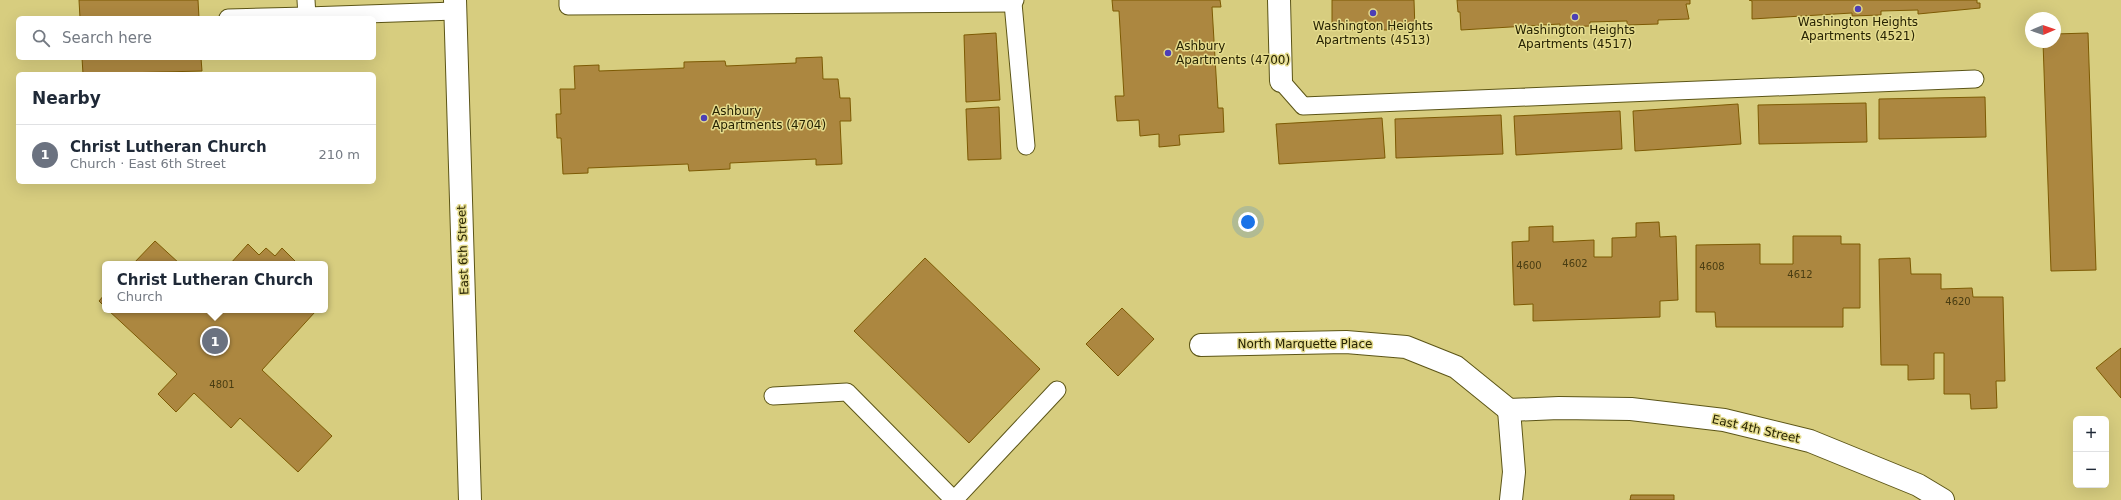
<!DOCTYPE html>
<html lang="en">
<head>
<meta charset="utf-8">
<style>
  :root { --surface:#fff; --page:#f6f6f7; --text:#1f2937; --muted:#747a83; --line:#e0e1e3; --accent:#ea580c }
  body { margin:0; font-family:"DejaVu Sans",sans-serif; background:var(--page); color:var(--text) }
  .controls { position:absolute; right:12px; bottom:12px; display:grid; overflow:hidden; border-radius:6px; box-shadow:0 4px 16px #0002 }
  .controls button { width:36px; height:36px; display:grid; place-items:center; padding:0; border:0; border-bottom:1px solid var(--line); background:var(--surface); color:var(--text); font:20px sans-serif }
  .compass { position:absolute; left:2025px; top:12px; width:36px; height:36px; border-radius:50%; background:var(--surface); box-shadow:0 4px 16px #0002; rotate:88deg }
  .you { position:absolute; left:1248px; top:222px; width:14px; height:14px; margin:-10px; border:3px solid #fff; border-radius:50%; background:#1a73e8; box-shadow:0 0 0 6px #1a73e833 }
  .badge { display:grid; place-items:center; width:26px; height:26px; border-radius:50%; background:var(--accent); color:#fff; font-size:13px; font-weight:700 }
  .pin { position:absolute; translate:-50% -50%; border:2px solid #fff; box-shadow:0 1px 4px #0006 }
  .popup { position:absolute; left:102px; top:261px; width:226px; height:52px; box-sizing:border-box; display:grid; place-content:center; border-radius:6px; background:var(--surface); filter:drop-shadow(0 1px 3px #0005); font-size:13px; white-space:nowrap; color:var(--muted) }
  .popup b { font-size:15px; color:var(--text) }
  .popup::after { content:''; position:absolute; left:50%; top:100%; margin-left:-8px; border:8px solid transparent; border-top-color:var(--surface) }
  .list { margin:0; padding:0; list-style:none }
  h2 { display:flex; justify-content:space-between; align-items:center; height:52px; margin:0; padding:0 16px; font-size:17px }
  h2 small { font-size:13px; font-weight:400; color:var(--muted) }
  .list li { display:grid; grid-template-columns:26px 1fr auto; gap:12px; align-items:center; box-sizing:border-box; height:60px; padding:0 16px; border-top:1px solid var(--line) }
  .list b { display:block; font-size:15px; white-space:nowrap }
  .list p { margin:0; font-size:13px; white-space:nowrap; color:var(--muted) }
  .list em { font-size:13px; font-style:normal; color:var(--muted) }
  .icon { flex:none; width:22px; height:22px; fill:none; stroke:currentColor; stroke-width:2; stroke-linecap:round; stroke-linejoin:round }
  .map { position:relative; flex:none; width:2121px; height:500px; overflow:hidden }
  .search { position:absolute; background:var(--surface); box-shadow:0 4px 16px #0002; left:16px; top:16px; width:360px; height:44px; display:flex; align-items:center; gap:10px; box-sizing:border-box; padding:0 14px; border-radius:6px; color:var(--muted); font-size:15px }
  .panel { position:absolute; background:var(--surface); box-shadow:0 4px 16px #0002; left:16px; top:72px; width:360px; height:112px; border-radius:6px }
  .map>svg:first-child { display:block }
  .building { fill:#ac8740; stroke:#7d5a03 }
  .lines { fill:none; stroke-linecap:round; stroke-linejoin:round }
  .service-casing { stroke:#5c5517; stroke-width:19 }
  .minor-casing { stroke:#5c5517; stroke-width:24 }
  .secondary-casing { stroke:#5c5517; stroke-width:24 }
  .service { stroke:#fff; stroke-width:17 }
  .minor { stroke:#fff; stroke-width:22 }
  .secondary { stroke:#fff; stroke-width:22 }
  .poi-dot { fill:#4d3fb6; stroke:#e4db8c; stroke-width:1.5 }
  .labels { text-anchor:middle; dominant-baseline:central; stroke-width:3; stroke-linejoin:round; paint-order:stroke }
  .number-label { font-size:10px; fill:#493d12 }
  .poi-label { font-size:12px; fill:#282403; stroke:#e4db8c }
  .street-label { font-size:12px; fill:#282403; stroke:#e4db8c }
</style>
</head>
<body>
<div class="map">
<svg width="2121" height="500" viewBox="0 0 2121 500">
  <rect width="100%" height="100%" fill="#d7cd7f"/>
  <g class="building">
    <path d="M 79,0 L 198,0 L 199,18 L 80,18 Z"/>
    <path d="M 1112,0 L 1220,0 L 1221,7 L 1212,7 L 1218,108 L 1223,108 L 1224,132 L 1179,135 L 1180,145 L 1159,147 L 1159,134 L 1140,136 L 1139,120 L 1117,121 L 1115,96 L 1124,96 L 1119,11 L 1113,11 Z"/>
    <path d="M 1332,0 L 1414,0 L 1415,30 L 1351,30 L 1351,26 L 1340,26 L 1340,29 L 1332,30 Z"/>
    <path d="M 1457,0 L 1690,0 L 1690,4 L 1686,4 L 1689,19 L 1658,20 L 1658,24 L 1627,25 L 1627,21 L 1590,22 L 1590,26 L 1560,27 L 1560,24 L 1461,30 L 1460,12 L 1458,12 Z"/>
    <path d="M 1749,0 L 1977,0 L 1977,3 L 1980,3 L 1980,8 L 1918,14 L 1918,10 L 1881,11 L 1881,15 L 1852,16 L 1852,13 L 1752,19 L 1752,1 Z"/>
    <path d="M 996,33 L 1000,100 L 966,102 L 964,35 Z"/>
    <path d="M 2088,33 L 2096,270 L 2051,271 L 2043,42 L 2055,42 L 2055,34 Z"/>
    <path d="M 822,57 L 823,79 L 838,79 L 840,98 L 850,98 L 851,121 L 840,121 L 842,164 L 816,165 L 816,159 L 730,163 L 730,169 L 689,171 L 688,164 L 588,168 L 588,173 L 563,174 L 561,138 L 557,138 L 556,114 L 561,114 L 560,89 L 575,89 L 574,66 L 599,65 L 599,71 L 684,68 L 684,62 L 725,61 L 726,66 L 796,63 L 796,58 Z"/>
    <path d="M 82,58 L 201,58 L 202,71 L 83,74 Z"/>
    <path d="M 1985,97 L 1986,137 L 1879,139 L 1879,99 Z"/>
    <path d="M 1866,103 L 1867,142 L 1759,144 L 1758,105 Z"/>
    <path d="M 1738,104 L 1741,144 L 1635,151 L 1633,111 Z"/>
    <path d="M 999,107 L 1001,159 L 968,160 L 966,109 Z"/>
    <path d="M 1620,111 L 1622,149 L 1516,155 L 1514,116 Z"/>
    <path d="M 1501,115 L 1503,154 L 1396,158 L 1395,119 Z"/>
    <path d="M 1382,118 L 1385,158 L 1279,164 L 1276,124 Z"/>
    <path d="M 1659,222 L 1660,237 L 1676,236 L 1678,300 L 1660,301 L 1660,317 L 1533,321 L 1533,304 L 1514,305 L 1512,242 L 1529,241 L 1529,227 L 1553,226 L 1553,242 L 1594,240 L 1594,257 L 1612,257 L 1612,238 L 1636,237 L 1636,223 Z"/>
    <path d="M 1793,236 L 1841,236 L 1841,244 L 1860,244 L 1860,308 L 1843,308 L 1843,327 L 1716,327 L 1715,312 L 1696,312 L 1696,245 L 1760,244 L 1760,264 L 1793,264 Z"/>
    <path d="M 155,241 L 180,264 L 133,264 Z"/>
    <path d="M 248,244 L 259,255 L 266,248 L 275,256 L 282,248 L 298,264 L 230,264 Z"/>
    <path d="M 925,258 L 1040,369 L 969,443 L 854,331 Z"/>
    <path d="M 1910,258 L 1911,274 L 1941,274 L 1941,289 L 1972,288 L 1973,297 L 2003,297 L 2005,381 L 1996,381 L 1997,408 L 1971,409 L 1970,394 L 1944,394 L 1944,353 L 1934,353 L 1934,379 L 1908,380 L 1908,365 L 1881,365 L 1879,259 Z"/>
    <path d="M 105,294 L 105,307 L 99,301 Z"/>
    <path d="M 1122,308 L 1154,339 L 1118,376 L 1086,344 Z"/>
    <path d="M 108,310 L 313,310 L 315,312 L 262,370 L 332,436 L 298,472 L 240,418 L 231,428 L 194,393 L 176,412 L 158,394 L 177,374 Z"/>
    <path d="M 2121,348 L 2121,398 L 2096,368 Z"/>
    <path d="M 1631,495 L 1674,495 L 1674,500 L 1630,500 Z"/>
  </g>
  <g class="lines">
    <g class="service-casing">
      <g id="service">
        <path d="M 306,0 L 307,16 L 455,11"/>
        <path d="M 568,0 L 568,6 L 1013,3 L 1015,0"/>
        <path d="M 1013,3 L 1026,146"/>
        <path d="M 228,18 L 307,16"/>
        <path d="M 1281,81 L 1303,106 L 1975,79"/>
        <path d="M 773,396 L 847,392 L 954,500"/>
        <path d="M 954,500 L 1057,390"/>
      </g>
    </g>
    <g class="minor-casing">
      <g id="minor">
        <path d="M 1279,0 L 1281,81"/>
        <path d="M 1201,345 L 1346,342 L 1406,347 L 1456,367 L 1509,410"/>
        <path d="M 1509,410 L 1559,408 L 1631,409 L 1724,420 L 1810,441 L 1918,485 L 1943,500"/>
        <path d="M 1509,410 L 1514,472 L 1511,500"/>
      </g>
    </g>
    <g class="secondary-casing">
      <path id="secondary" d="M 455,0 L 470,500"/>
    </g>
    <use href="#service" class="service"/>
    <use href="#minor" class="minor"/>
    <use href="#secondary" class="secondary"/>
  </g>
  <g class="poi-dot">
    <circle cx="1858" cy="9" r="4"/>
    <circle cx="1373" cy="13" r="4"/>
    <circle cx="1575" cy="17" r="4"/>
    <circle cx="1168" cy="53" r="4"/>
    <circle cx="704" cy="118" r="4"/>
  </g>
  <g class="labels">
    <g class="number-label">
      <text x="1575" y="263">4602</text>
      <text x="1529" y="265">4600</text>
      <text x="1712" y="266">4608</text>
      <text x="1800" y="274">4612</text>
      <text x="1958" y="301">4620</text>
      <text x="222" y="384">4801</text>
    </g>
    <g class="poi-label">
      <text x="1858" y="22">Washington Heights<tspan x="1858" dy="14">Apartments (4521)</tspan></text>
      <text x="1373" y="26">Washington Heights<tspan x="1373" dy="14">Apartments (4513)</tspan></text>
      <text x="1575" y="30">Washington Heights<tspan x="1575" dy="14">Apartments (4517)</tspan></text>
      <text x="1176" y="46" text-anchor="start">Ashbury<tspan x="1176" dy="14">Apartments (4700)</tspan></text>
      <text x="712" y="111" text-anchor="start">Ashbury<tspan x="712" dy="14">Apartments (4704)</tspan></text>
    </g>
    <g class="street-label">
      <text transform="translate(463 250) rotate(-92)">East 6th Street</text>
      <text x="1305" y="344">North Marquette Place</text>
      <text transform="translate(1756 429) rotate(13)">East 4th Street</text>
    </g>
  </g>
</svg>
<div class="controls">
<button>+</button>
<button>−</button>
</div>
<svg class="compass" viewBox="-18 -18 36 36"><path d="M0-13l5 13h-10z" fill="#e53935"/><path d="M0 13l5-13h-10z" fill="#747a83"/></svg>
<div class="you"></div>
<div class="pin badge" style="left:215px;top:341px;background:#6b7280">1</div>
<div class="popup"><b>Christ Lutheran Church</b>Church</div>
<div class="search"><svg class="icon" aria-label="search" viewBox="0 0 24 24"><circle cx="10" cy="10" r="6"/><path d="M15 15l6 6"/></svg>Search here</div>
<section class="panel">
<h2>Nearby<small></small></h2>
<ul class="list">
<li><span class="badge" style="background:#6b7280">1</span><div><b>Christ Lutheran Church</b><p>Church · East 6th Street</p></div><em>210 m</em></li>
</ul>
</section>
</div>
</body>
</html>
